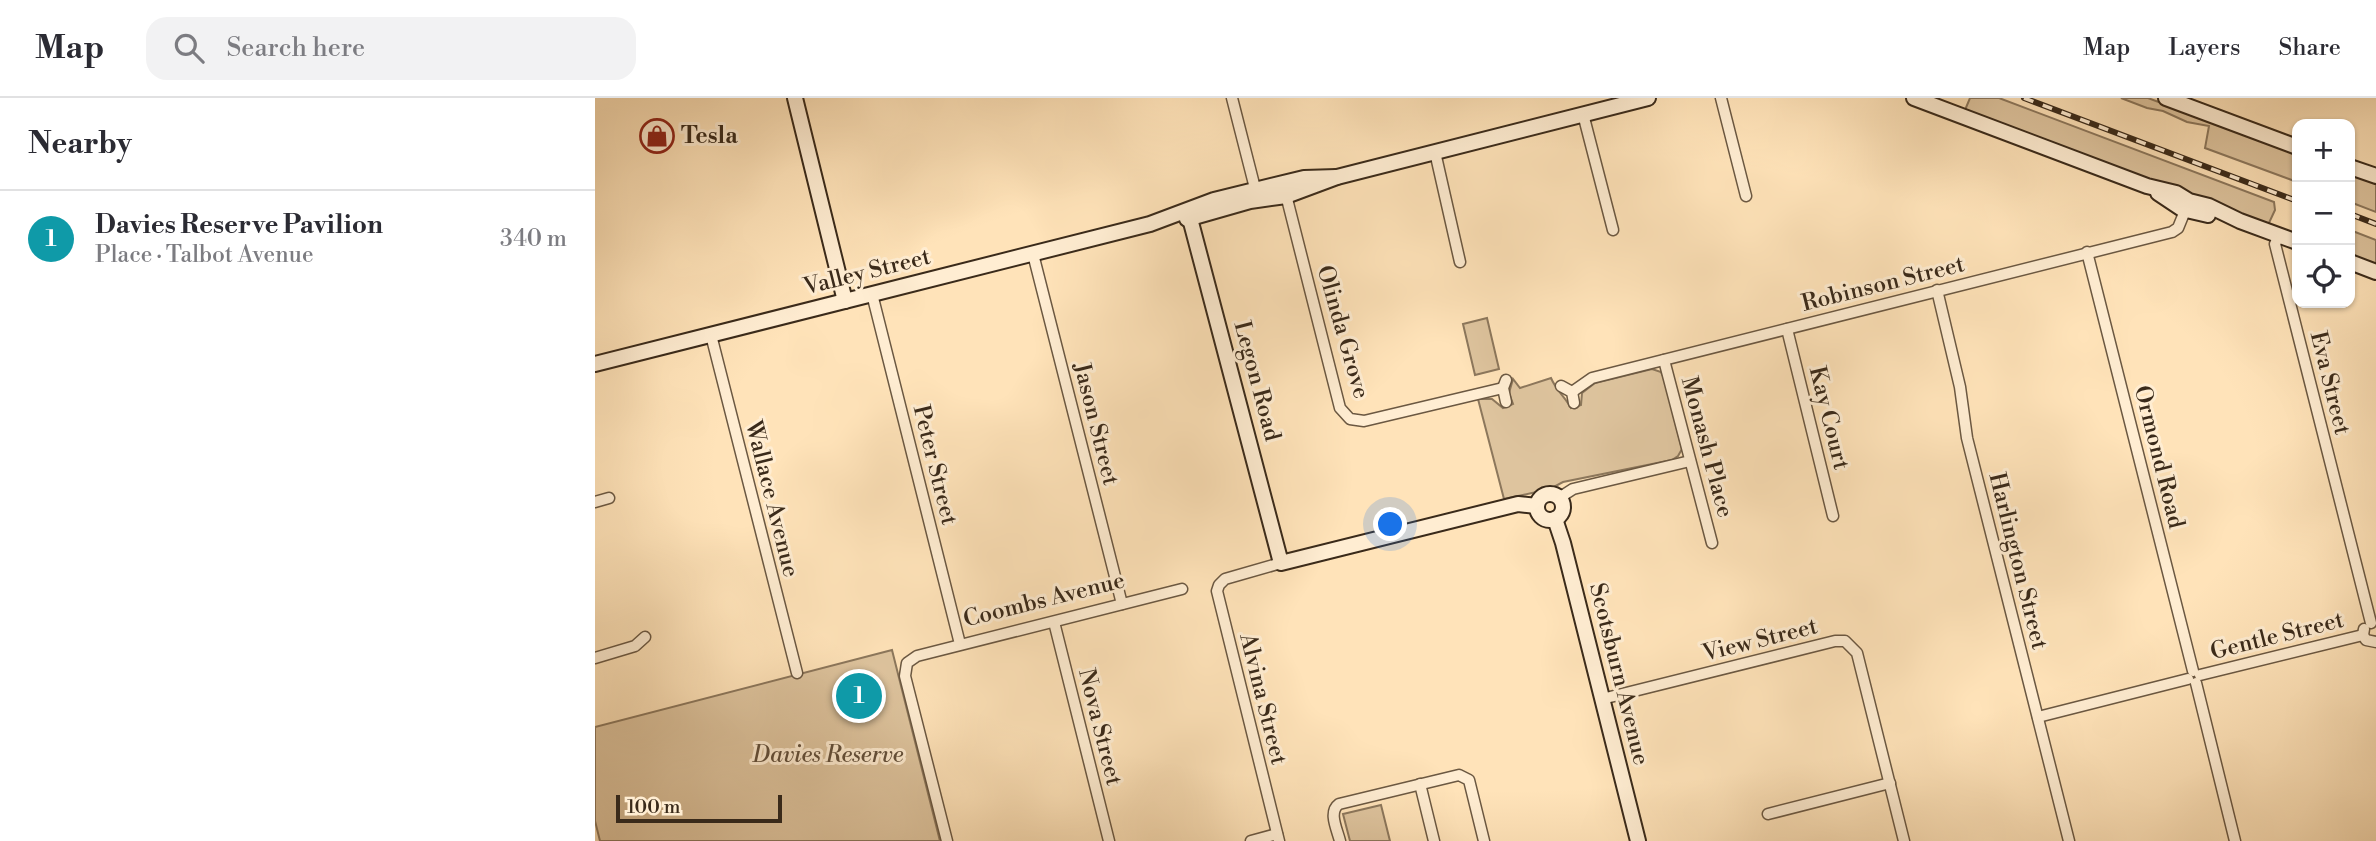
<!DOCTYPE html>
<html lang="en">
<head>
<meta charset="utf-8">
<style>
  :root { --surface:#fff; --page:#f2f2f3; --text:#2b2b33; --muted:#7c7c81; --line:#e1e1e2; --accent:#ea580c }
  body { margin:0; font-family:"Libre Bodoni",serif; background:var(--page); color:var(--text) }
  .controls { position:absolute; right:21px; top:21px; display:grid; overflow:hidden; border-radius:14px; box-shadow:0 2px 5px #0004 }
  .controls button { width:63px; height:63px; display:grid; place-items:center; padding:0; border:0; border-bottom:2px solid var(--line); background:var(--surface); color:var(--text); font:35px sans-serif }
  .scale { position:absolute; left:21px; bottom:18px; width:166px; box-sizing:border-box; padding-left:7px; border:4px solid #3a2a1a; border-top:0; font-size:19px; line-height:24px; white-space:nowrap; color:#3a2a1a; -webkit-text-stroke:5px #ffedd2; paint-order:stroke }
  .you { position:absolute; left:796px; top:427px; width:24px; height:24px; margin:-18px; border:5px solid #fff; border-radius:50%; background:#1a73e8; box-shadow:0 0 0 10px #1a73e833 }
  .badge { display:grid; place-items:center; width:46px; height:46px; border-radius:50%; background:var(--accent); color:#fff; font-size:23px; font-weight:700 }
  .pin { position:absolute; translate:-50% -50%; border:4px solid #fff; box-shadow:0 2px 7px #0006 }
  .list { margin:0; padding:0; list-style:none }
  h2 { display:flex; justify-content:space-between; align-items:center; height:91px; margin:0; padding:0 28px; font-size:30px }
  h2 small { font-size:23px; font-weight:400; color:var(--muted) }
  .list li { display:grid; grid-template-columns:46px 1fr auto; gap:21px; align-items:center; box-sizing:border-box; height:98px; padding:0 28px; border-top:2px solid var(--line) }
  .list b { display:block; font-size:26px; white-space:nowrap }
  .list p { margin:0; font-size:23px; white-space:nowrap; color:var(--muted) }
  .list em { font-size:23px; font-style:normal; color:var(--muted) }
  .icon { flex:none; width:38px; height:38px; fill:none; stroke:currentColor; stroke-width:2; stroke-linecap:round; stroke-linejoin:round }
  .map { position:relative; flex:none; width:1781px; height:743px; overflow:hidden }
  header { display:flex; align-items:center; gap:42px; box-sizing:border-box; height:98px; padding:0 35px; background:var(--surface); border-bottom:2px solid var(--line) }
  header strong { font-size:33px }
  nav { display:flex; gap:38px; margin-inline-start:auto; font-size:24px }
  .search { width:490px; height:63px; background:var(--page); display:flex; align-items:center; gap:18px; box-sizing:border-box; padding:0 24px; border-radius:21px; color:var(--muted); font-size:26px }
  main { display:flex }
  aside { flex:1; background:var(--surface) }
  .map>svg:first-child { display:block }
  .green { fill:#dec49e; stroke:#8c775c; stroke-width:2 }
  .lines { fill:none; stroke-linecap:round; stroke-linejoin:round }
  .street-casing { stroke:#6b5842; stroke-width:13 }
  .secondary-casing { stroke:#3a2a1a; stroke-width:18 }
  .street { stroke:#ffedd2; stroke-width:10 }
  .secondary { stroke:#ffedd2; stroke-width:14 }
  .rail-casing { stroke:#3a2a1a; stroke-width:6 }
  .rail { stroke:#ffedd2; stroke-width:3.5; stroke-dasharray:10; stroke-linecap:butt }
  .labels { text-anchor:middle; dominant-baseline:central; stroke-width:6; stroke-linejoin:round; paint-order:stroke }
  .poi-label { font-size:23px; font-weight:bold; fill:#3a2a1a; stroke:#ffedd2; text-anchor:start }
  .street-label { font-size:23px; fill:#3a2a1a; stroke:#ffedd2 }
  .park-label { font-size:23px; font-style:italic; fill:#63503b; stroke:#ffedd2 }
</style>
</head>
<body>
<header>
<strong>Map</strong>
<div class="search"><svg class="icon" aria-label="search" viewBox="0 0 24 24"><circle cx="10" cy="10" r="6"/><path d="M15 15l6 6"/></svg>Search here</div>
<nav><a>Map</a><a>Layers</a><a>Share</a></nav>
</header>
<main>
<aside>
<h2>Nearby<small></small></h2>
<ul class="list">
<li><span class="badge" style="background:#0f9aa8">1</span><div><b>Davies Reserve Pavilion</b><p>Place · Talbot Avenue</p></div><em>340 m</em></li>
</ul>
</aside>
<div class="map">
<svg width="1781" height="743" viewBox="0 0 1781 743">
  <rect width="100%" height="100%" fill="#ffe3b9"/>
  <filter id="stains"><feTurbulence type="fractalNoise" baseFrequency=".00286" numOctaves="4"/><feColorMatrix values="0 0 0 0 .2 0 0 0 0 .09 0 0 0 0 .02 0 0 0 .5 -.17"/></filter>
  <radialGradient id="worn" r=".72"><stop offset=".6" stop-color="#630" stop-opacity="0"/><stop offset="1" stop-color="#630" stop-opacity=".3"/></radialGradient>
  <g class="green">
    <path d="M 1375,0 L 1404,0 L 1679,104 L 1680,112 L 1673,127 L 1370,12 Z"/>
    <path d="M 1526,0 L 1553,0 L 1702,56 L 1702,84 L 1610,50 L 1614,28 L 1592,24 L 1568,13 L 1552,10 Z"/>
    <path d="M 1755,76 L 1781,85 L 1781,114 L 1755,104 Z"/>
    <path d="M 1755,132 L 1781,142 L 1781,167 L 1755,157 Z"/>
    <path d="M 892,220 L 904,271 L 880,277 L 868,226 Z"/>
    <path d="M 1057,271 L 1066,274 L 1069,280 L 1087,351 L 1083,358 L 1077,362 L 968,384 L 955,391 L 909,401 L 883,301 L 897,301 L 908,310 L 918,306 L 914,295 L 918,281 L 925,290 L 956,280 C 961,292 970,299 976,310 L 986,307 L 987,295 L 1000,285 Z"/>
    <path d="M 297,552 L 345,743 L 5,743 L 0,723 L 0,629 Z"/>
    <path d="M 786,707 L 795,743 L 755,743 L 748,716 Z"/>
  </g>
  <g class="lines">
    <g class="street-casing">
      <g id="street">
        <path d="M 637,0 L 662,98"/>
        <path d="M 1126,0 L 1151,98"/>
        <path d="M 988,16 L 1018,132"/>
        <path d="M 840,54 L 865,164"/>
        <path d="M 690,93 L 745,310 L 755,321 L 769,323 L 908,290"/>
        <path d="M 1684,137 L 1680,146 L 1776,525"/>
        <path d="M 1492,154 L 1598,573"/>
        <path d="M 438,156 L 527,506"/>
        <path d="M 1342,192 L 1365,289 L 1372,340 L 1474,743"/>
        <path d="M 277,196 L 365,546"/>
        <path d="M 1192,231 L 1238,418"/>
        <path d="M 116,237 L 202,575"/>
        <path d="M 1069,262 L 1117,445"/>
        <path d="M 966,288 L 977,294 L 979,305"/>
        <path d="M 977,294 L 997,280 L 1577,134 L 1583,130 L 1592,108"/>
        <path d="M 911,304 L 908,290 L 911,282"/>
        <path d="M 964,400 L 978,391 L 1095,363"/>
        <path d="M 0,404 L 14,400"/>
        <path d="M 459,524 L 514,743"/>
        <path d="M 1769,531 L 1768,537 L 1771,542 L 1781,544"/>
        <path d="M 0,560 L 40,548 L 50,539"/>
        <path d="M 1605,577 L 1768,537"/>
        <path d="M 1601,585 L 1640,743"/>
        <path d="M 1007,601 L 1240,543 L 1250,543 L 1262,555 L 1309,743"/>
        <path d="M 1443,619 L 1593,581"/>
        <path d="M 825,686 L 839,743"/>
        <path d="M 1173,716 L 1295,685"/>
        <path d="M 352,743 L 310,578 L 312,565 L 322,558 L 587,491"/>
        <path d="M 656,743 L 682,736"/>
        <path d="M 684,743 L 622,493 L 624,487 L 630,481 L 686,465"/>
        <path d="M 745,743 C 742,731 733,714 744,706 L 864,677 L 874,682 L 889,743"/>
      </g>
    </g>
    <g class="secondary-casing">
      <g id="secondary">
        <path d="M 200,0 L 250,203"/>
        <path d="M 1319,0 L 1552,88 L 1581,95 L 1594,103 L 1614,108 L 1645,123 L 1702,144"/>
        <path d="M 1571,0 L 1702,49"/>
        <path d="M 1755,69 L 1781,78"/>
        <path d="M 1563,95 L 1587,111 L 1613,117"/>
        <path d="M 593,113 L 686,465 L 923,406 L 942,408"/>
        <path d="M 592,121 L 655,103 L 691,98 L 742,79 L 1053,0"/>
        <path d="M 1755,164 L 1781,174"/>
        <path d="M 0,266 L 555,126 L 619,102 L 709,80 L 742,79"/>
        <circle cx="955" cy="409" r="13"/>
        <path d="M 960,421 L 968,445 L 1043,743"/>
      </g>
    </g>
    <use href="#street" class="street"/>
    <use href="#secondary" class="secondary"/>
    <g class="rail-casing">
      <g id="rail">
        <path d="M 1429,0 L 1702,103"/>
        <path d="M 1755,116 L 1781,126"/>
      </g>
    </g>
    <use href="#rail" class="rail"/>
  </g>
  <defs>
    <g id="shop-ring" transform="scale(1.75)"><circle r="9.5" fill="#ffedd2" stroke="#8f2418" stroke-width="1.5"/><path d="M-5-2.5h2.3a2.7 3.5 0 0 1 5.4 0H5L5.5 6h-11ZM-1.5-2.5h3a1.5 2.3 0 0 0-3 0Z" fill="#8f2418"/></g>
  </defs>
  <g fill-rule="evenodd">
    <use href="#shop-ring" x="62" y="38"/>
  </g>
  <g class="labels">
    <g class="poi-label">
      <text x="86" y="38">Tesla</text>
    </g>
    <g class="street-label">
      <text transform="translate(272 174) rotate(-14)">Valley Street</text>
      <text transform="translate(1288 186) rotate(-14)">Robinson Street</text>
      <text transform="translate(748 234) rotate(74)">Olinda Grove</text>
      <text transform="translate(662 283) rotate(75)">Legon Road</text>
      <text transform="translate(1735 285) rotate(76)">Eva Street</text>
      <text transform="translate(1234 320) rotate(76)">Kay Court</text>
      <text transform="translate(501 326) rotate(76)">Jason Street</text>
      <text transform="translate(1112 349) rotate(75)">Monash Place</text>
      <text transform="translate(1564 359) rotate(76)">Ormond Road</text>
      <text transform="translate(340 367) rotate(76)">Peter Street</text>
      <text transform="translate(177 401) rotate(76)">Wallace Avenue</text>
      <text transform="translate(1423 463) rotate(76)">Harlington Street</text>
      <text transform="translate(449 502) rotate(-14)">Coombs Avenue</text>
      <text transform="translate(1682 538) rotate(-14)">Gentle Street</text>
      <text transform="translate(1165 542) rotate(-14)">View Street</text>
      <text transform="translate(1024 576) rotate(76)">Scotsburn Avenue</text>
      <text transform="translate(668 601) rotate(76)">Alvina Street</text>
      <text transform="translate(505 629) rotate(76)">Nova Street</text>
    </g>
    <g class="park-label">
      <text x="233" y="657">Davies Reserve</text>
    </g>
  </g>
  <rect width="100%" height="100%" filter="url(#stains)"/>
  <rect width="100%" height="100%" fill="url(#worn)"/>
</svg>
<div class="controls">
<button>+</button>
<button>−</button>
<button><svg class="icon" aria-label="locate" viewBox="0 0 24 24"><circle cx="12" cy="12" r="6"/><path d="M12 2v4M12 18v4M2 12h4M18 12h4"/></svg></button>
</div>
<div class="scale">100 m</div>
<div class="you"></div>
<div class="pin badge" style="left:264px;top:598px;background:#0f9aa8">1</div>
</div>
</main>
</body>
</html>
